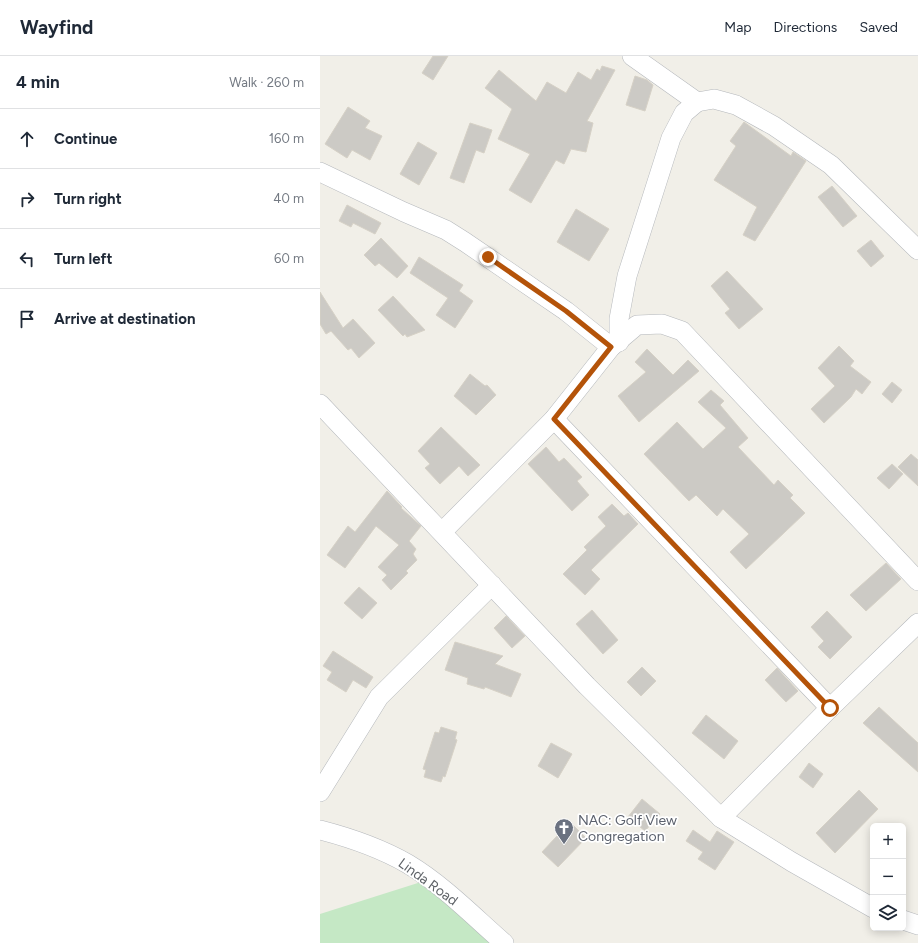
<!DOCTYPE html>
<html lang="en">
<head>
<meta charset="utf-8">
<style>
  :root { --surface:#fff; --page:#f2f2f3; --text:#1f2937; --muted:#747a83; --line:#e0e1e3 }
  body { margin:0; font-family:Figtree,sans-serif; background:var(--page); color:var(--text) }
  .controls { position:absolute; right:12px; bottom:12px; display:grid; overflow:hidden; border-radius:6px; box-shadow:0 2px 10px #0003 }
  .controls button { width:36px; height:36px; display:grid; place-items:center; padding:0; border:0; border-bottom:1px solid var(--line); background:var(--surface); color:var(--text); font:20px sans-serif }
  .stop { position:absolute; width:12px; height:12px; margin:-9px; border:3px solid #b45309; border-radius:50%; background:#fff }
  .stop.end { background:#b45309; border-color:#fff; box-shadow:0 1px 4px #0008 }
  .list { margin:0; padding:0; list-style:none }
  h2 { display:flex; justify-content:space-between; align-items:center; height:52px; margin:0; padding:0 16px; font-size:17px }
  h2 small { font-size:13px; font-weight:400; color:var(--muted) }
  .list li { display:grid; grid-template-columns:26px 1fr auto; gap:12px; align-items:center; box-sizing:border-box; height:60px; padding:0 16px; border-top:1px solid var(--line) }
  .list b { display:block; font-size:15px; white-space:nowrap }
  .list em { font-size:13px; font-style:normal; color:var(--muted) }
  .icon { flex:none; width:22px; height:22px; fill:none; stroke:currentColor; stroke-width:2; stroke-linecap:round; stroke-linejoin:round }
  .map { position:relative; flex:none; width:598px; height:887px; overflow:hidden }
  header { display:flex; align-items:center; gap:24px; box-sizing:border-box; height:56px; padding:0 20px; background:var(--surface); border-bottom:1px solid var(--line) }
  header strong { font-size:19px }
  nav { display:flex; gap:22px; margin-inline-start:auto; font-size:14px }
  main { display:flex }
  aside { flex:1; background:var(--surface) }
  .map>svg:first-child { display:block }
  .green { fill:#c5e8c5 }
  .building { fill:#cccac5; stroke:#d6d1c6 }
  .lines { fill:none; stroke-linecap:round; stroke-linejoin:round }
  .minor-casing { stroke:#b5b8bc; stroke-width:20 }
  .minor { stroke:#fff; stroke-width:19 }
  .route { stroke:#b45309; stroke-width:5 }
  .labels { text-anchor:middle; dominant-baseline:central; stroke-width:3.5; stroke-linejoin:round; paint-order:stroke }
  .worship-label { font-size:14px; fill:#5b616d; stroke:#fff; text-anchor:start }
  .street-label { font-size:14px; fill:#5f6368; stroke:#fff }
</style>
</head>
<body>
<header>
<strong>Wayfind</strong>
<nav><a>Map</a><a>Directions</a><a>Saved</a></nav>
</header>
<main>
<aside>
<h2>4 min<small>Walk · 260 m</small></h2>
<ul class="list">
<li><svg class="icon" aria-label="ahead" viewBox="0 0 24 24"><path d="M12 20V5M6 11l6-6 6 6"/></svg><div><b>Continue</b></div><em>160 m</em></li>
<li><svg class="icon" aria-label="right" viewBox="0 0 24 24"><path d="M7 20v-9h11M14 6l5 5-5 5"/></svg><div><b>Turn right</b></div><em>40 m</em></li>
<li><svg class="icon" aria-label="left" viewBox="0 0 24 24"><path d="M17 20v-9H6M10 6l-5 5 5 5"/></svg><div><b>Turn left</b></div><em>60 m</em></li>
<li><svg class="icon" aria-label="arrive" viewBox="0 0 24 24"><path d="M6 21V4h12l-3 4 3 4H6"/></svg><div><b>Arrive at destination</b></div></li>
</ul>
</aside>
<div class="map">
<svg width="598" height="887" viewBox="0 0 598 887">
  <rect width="100%" height="100%" fill="#f1efe8"/>
  <path class="green" d="M 101,826 L 182,887 L 0,887 L 0,858 Z"/>
  <g class="building">
    <path d="M 113,0 L 128,0 L 113,24 L 102,17 Z"/>
    <path d="M 282,10 L 295,14 L 267,65 L 273,67 L 266,96 L 251,93 L 244,108 L 236,104 L 211,147 L 189,134 L 210,98 L 178,83 L 192,53 L 165,32 L 179,14 L 216,45 L 227,26 L 246,37 L 258,16 L 271,24 L 277,13 L 280,15 Z"/>
    <path d="M 315,20 L 327,24 L 333,29 L 325,55 L 306,49 Z"/>
    <path d="M 28,51 L 50,65 L 45,72 L 62,80 L 50,104 L 32,94 L 27,102 L 5,88 Z"/>
    <path d="M 424,66 L 471,100 L 473,96 L 486,105 L 435,185 L 423,179 L 437,151 L 394,124 L 416,90 L 410,85 Z"/>
    <path d="M 150,67 L 172,74 L 164,97 L 156,94 L 144,127 L 130,122 Z"/>
    <path d="M 98,86 L 117,97 L 99,129 L 80,118 Z"/>
    <path d="M 512,130 L 537,160 L 523,171 L 498,141 Z"/>
    <path d="M 27,149 L 61,167 L 55,178 L 33,167 L 31,171 L 19,165 Z"/>
    <path d="M 256,153 L 289,173 L 269,205 L 237,186 Z"/>
    <path d="M 61,182 L 88,210 L 77,222 L 59,207 L 55,210 L 44,199 Z"/>
    <path d="M 551,184 L 564,200 L 551,211 L 537,195 Z"/>
    <path d="M 99,201 L 143,229 L 139,235 L 153,245 L 135,272 L 116,259 L 128,242 L 90,217 Z"/>
    <path d="M 407,215 L 443,253 L 419,273 L 405,257 L 410,253 L 391,230 Z"/>
    <path d="M 0,236 L 23,272 L 33,263 L 55,287 L 39,302 L 31,292 L 28,294 L 11,275 L 6,278 L 0,268 Z"/>
    <path d="M 73,240 L 105,274 L 87,281 L 85,278 L 83,280 L 58,254 Z"/>
    <path d="M 519,290 L 534,305 L 530,310 L 551,326 L 542,338 L 536,333 L 531,341 L 504,367 L 491,353 L 515,330 L 498,312 Z"/>
    <path d="M 327,293 L 353,319 L 368,304 L 379,315 L 319,366 L 298,340 L 326,316 L 315,306 Z"/>
    <path d="M 150,318 L 165,330 L 167,329 L 176,339 L 156,359 L 134,340 Z"/>
    <path d="M 572,326 L 582,334 L 572,347 L 562,338 Z"/>
    <path d="M 391,334 L 404,345 L 400,349 L 428,382 L 418,391 L 454,429 L 458,424 L 473,439 L 470,442 L 485,457 L 426,513 L 410,496 L 429,478 L 403,453 L 397,460 L 376,439 L 369,445 L 324,398 L 357,366 L 383,393 L 406,372 L 378,346 Z"/>
    <path d="M 121,371 L 160,409 L 148,420 L 139,410 L 120,428 L 105,412 L 110,408 L 98,395 Z"/>
    <path d="M 226,391 L 239,406 L 244,402 L 262,421 L 257,425 L 269,439 L 252,455 L 208,408 Z"/>
    <path d="M 591,398 L 598,404 L 598,430 L 578,411 Z"/>
    <path d="M 572,408 L 583,418 L 569,433 L 557,422 Z"/>
    <path d="M 67,435 L 82,451 L 81,452 L 101,470 L 89,485 L 96,493 L 93,498 L 97,504 L 86,515 L 88,517 L 71,534 L 62,524 L 67,519 L 58,511 L 79,489 L 56,470 L 25,512 L 7,499 L 28,470 L 35,476 Z"/>
    <path d="M 292,448 L 304,460 L 308,457 L 318,468 L 271,514 L 280,523 L 265,539 L 243,518 L 267,494 L 264,491 L 286,470 L 278,461 Z"/>
    <path d="M 566,507 L 581,523 L 546,555 L 530,539 Z"/>
    <path d="M 39,531 L 57,547 L 42,563 L 24,547 Z"/>
    <path d="M 272,554 L 298,584 L 283,598 L 256,568 Z"/>
    <path d="M 507,555 L 532,581 L 510,603 L 498,591 L 504,585 L 491,571 Z"/>
    <path d="M 186,560 L 205,580 L 192,592 L 174,572 Z"/>
    <path d="M 135,586 L 183,600 L 175,608 L 201,618 L 191,641 L 165,631 L 164,633 L 147,628 L 148,622 L 125,614 Z"/>
    <path d="M 13,595 L 53,621 L 46,632 L 33,624 L 26,636 L 7,624 L 12,616 L 3,610 Z"/>
    <path d="M 322,611 L 336,625 L 321,640 L 307,626 Z"/>
    <path d="M 457,612 L 478,635 L 466,646 L 445,624 Z"/>
    <path d="M 559,651 L 598,687 L 598,716 L 543,667 Z"/>
    <path d="M 386,659 L 418,685 L 404,703 L 372,677 Z"/>
    <path d="M 121,671 L 137,676 L 135,683 L 137,684 L 125,721 L 123,720 L 121,726 L 104,721 L 106,714 L 103,713 L 115,676 L 119,677 Z"/>
    <path d="M 231,687 L 252,698 L 238,722 L 218,710 Z"/>
    <path d="M 489,707 L 503,718 L 493,732 L 479,721 Z"/>
    <path d="M 539,734 L 558,753 L 515,797 L 496,777 Z"/>
    <path d="M 322,743 L 340,758 L 325,775 L 308,761 Z"/>
    <path d="M 250,766 L 266,782 L 238,811 L 222,796 Z"/>
    <path d="M 373,774 L 390,786 L 397,775 L 414,786 L 395,814 L 378,803 L 383,796 L 366,785 Z"/>
  </g>
  <g class="lines">
    <g class="minor-casing">
      <g id="minor">
        <path d="M 312,0 L 377,46 L 394,43 L 416,49 L 454,70 L 511,109 L 598,194"/>
        <path d="M 0,116 L 84,156 L 126,174 L 145,186 L 246,255 L 291,291"/>
        <path d="M 299,286 L 299,263 L 307,220 L 351,82 L 364,57 L 377,46"/>
        <path d="M 0,348 L 267,630 L 401,762 L 510,652 L 598,567"/>
        <path d="M 234,363 L 510,652"/>
        <path d="M 122,476 L 234,363 L 291,291 L 317,269 L 342,268 L 362,275 L 598,525"/>
        <path d="M 0,736 L 59,641 L 172,529"/>
        <path d="M 401,762 L 472,806 L 553,852"/>
        <path d="M 0,774 C 31,782 60,792 88,808 C 123,829 153,860 184,887"/>
        <path d="M 583,864 L 598,869"/>
      </g>
    </g>
    <use href="#minor" class="minor"/>
  </g>
  <g class="lines">
    <path class="route" d="M 168,201 L 246,255 L 291,291 L 234,363 L 510,652"/>
  </g>
  <defs>
    <g id="church-pin" transform="scale(1)"><path d="M0 17L-7.5 6A9.5 9.5 0 1 1 7.5 6Z" fill="#6b7280" stroke="#fff"/><path d="M-1.2-6h2.4v3.5h3.3v2.4h-3.3V6h-2.4V-.1h-3.3v-2.4h3.3Z" fill="#fff"/></g>
  </defs>
  <g fill-rule="evenodd">
    <use href="#church-pin" x="244" y="772"/>
  </g>
  <g class="labels">
    <g class="worship-label">
      <text x="258" y="764">NAC: Golf View<tspan x="258" dy="16">Congregation</tspan></text>
    </g>
    <g class="street-label">
      <text transform="translate(108 826) rotate(36)">Linda Road</text>
    </g>
  </g>
</svg>
<div class="controls">
<button>+</button>
<button>−</button>
<button><svg class="icon" aria-label="layers" viewBox="0 0 24 24"><path d="M12 4l9 5-9 5-9-5zM3 14l9 5 9-5"/></svg></button>
</div>
<div class="stop" style="left:510px;top:652px"></div>
<div class="stop end" style="left:168px;top:201px"></div>
</div>
</main>
</body>
</html>
